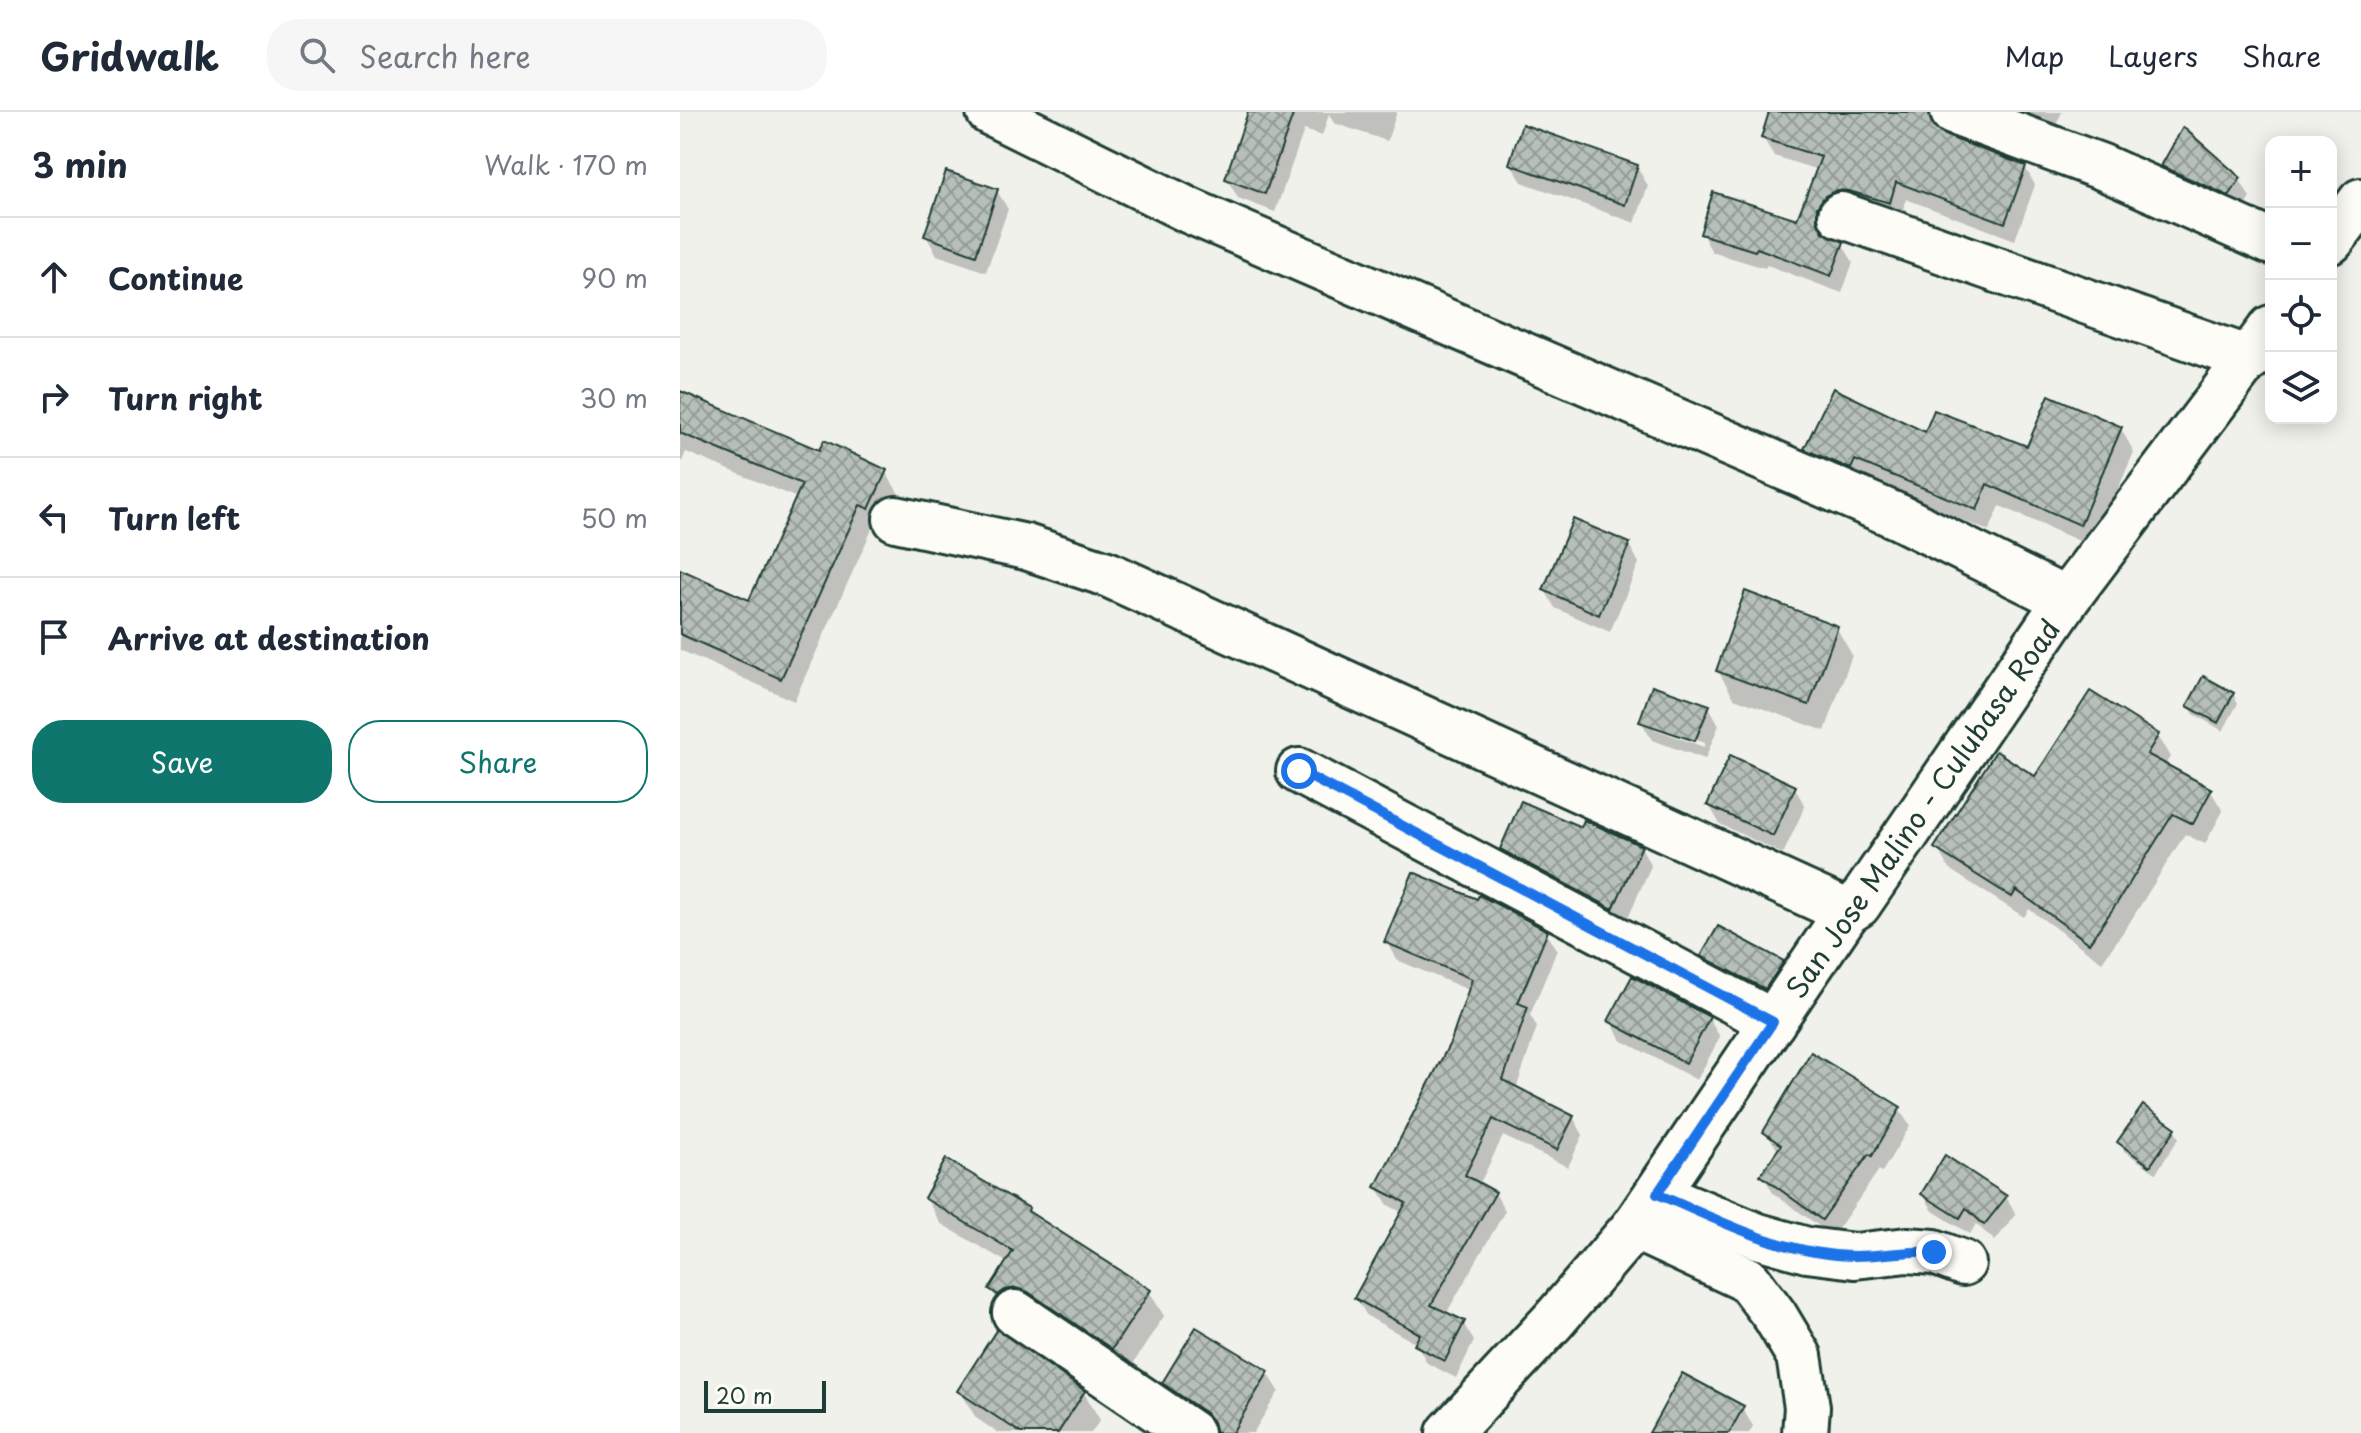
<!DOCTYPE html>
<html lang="en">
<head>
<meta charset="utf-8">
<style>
  :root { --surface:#fff; --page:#f6f6f7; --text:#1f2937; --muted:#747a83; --line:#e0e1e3; --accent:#0f766e }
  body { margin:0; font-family:"Playpen Sans",sans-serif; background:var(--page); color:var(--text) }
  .controls { position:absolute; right:24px; top:24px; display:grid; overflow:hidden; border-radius:16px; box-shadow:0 4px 20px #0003 }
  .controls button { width:72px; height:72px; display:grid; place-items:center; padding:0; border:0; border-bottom:2px solid var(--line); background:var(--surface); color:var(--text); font:40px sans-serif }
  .scale { position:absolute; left:24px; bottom:20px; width:122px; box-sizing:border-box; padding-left:8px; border:4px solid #1f3d34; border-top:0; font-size:22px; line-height:28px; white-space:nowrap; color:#1f3d34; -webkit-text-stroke:6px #fdfcf7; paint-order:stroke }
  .stop { position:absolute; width:24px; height:24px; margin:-18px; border:6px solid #1a73e8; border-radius:50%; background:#fff }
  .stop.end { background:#1a73e8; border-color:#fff; box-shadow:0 2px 8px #0008 }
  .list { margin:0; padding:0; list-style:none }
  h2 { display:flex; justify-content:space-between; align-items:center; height:104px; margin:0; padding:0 32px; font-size:34px }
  h2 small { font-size:26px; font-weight:400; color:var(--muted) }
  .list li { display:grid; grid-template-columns:52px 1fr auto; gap:24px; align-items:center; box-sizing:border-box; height:120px; padding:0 32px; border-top:2px solid var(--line) }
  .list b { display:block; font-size:30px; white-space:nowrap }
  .list em { font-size:26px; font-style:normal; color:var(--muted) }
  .actions { display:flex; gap:16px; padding:24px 32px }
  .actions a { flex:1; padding:18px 0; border:2px solid var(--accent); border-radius:32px; text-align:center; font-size:28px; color:var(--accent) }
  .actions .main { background:var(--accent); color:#fff }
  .icon { flex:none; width:44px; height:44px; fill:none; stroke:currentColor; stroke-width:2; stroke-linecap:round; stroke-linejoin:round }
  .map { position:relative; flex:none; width:1681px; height:1321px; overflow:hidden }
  header { display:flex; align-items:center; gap:48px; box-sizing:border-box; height:112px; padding:0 40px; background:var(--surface); border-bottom:2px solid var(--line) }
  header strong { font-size:38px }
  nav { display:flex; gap:44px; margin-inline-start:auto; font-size:28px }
  .search { width:560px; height:72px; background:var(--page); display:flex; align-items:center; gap:20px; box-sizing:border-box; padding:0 28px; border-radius:32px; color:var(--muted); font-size:30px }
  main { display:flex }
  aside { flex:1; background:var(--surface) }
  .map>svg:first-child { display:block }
  .shadow { fill:#0003; fill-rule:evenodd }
  .building { fill:url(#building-cross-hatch); stroke:#1f3d34; stroke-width:2 }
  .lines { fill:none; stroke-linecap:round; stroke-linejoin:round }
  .street-casing { stroke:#1f3d34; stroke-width:50 }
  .secondary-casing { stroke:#1f3d34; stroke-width:50 }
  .street { stroke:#fdfcf7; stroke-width:44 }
  .secondary { stroke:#fdfcf7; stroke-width:44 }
  .route { stroke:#1a73e8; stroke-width:10 }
  .labels { text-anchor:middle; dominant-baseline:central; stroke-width:7; stroke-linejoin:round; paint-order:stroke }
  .street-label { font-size:28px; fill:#1f3d34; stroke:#fdfcf7 }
</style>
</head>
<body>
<header>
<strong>Gridwalk</strong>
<div class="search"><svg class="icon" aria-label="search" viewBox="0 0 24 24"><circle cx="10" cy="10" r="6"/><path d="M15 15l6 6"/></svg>Search here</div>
<nav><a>Map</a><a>Layers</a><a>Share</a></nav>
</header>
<main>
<aside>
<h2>3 min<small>Walk · 170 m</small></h2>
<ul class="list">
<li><svg class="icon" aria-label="ahead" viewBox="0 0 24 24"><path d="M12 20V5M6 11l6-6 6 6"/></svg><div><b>Continue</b></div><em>90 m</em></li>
<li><svg class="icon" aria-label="right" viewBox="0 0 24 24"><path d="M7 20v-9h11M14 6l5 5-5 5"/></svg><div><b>Turn right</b></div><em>30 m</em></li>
<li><svg class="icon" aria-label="left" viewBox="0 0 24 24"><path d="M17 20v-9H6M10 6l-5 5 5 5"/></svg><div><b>Turn left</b></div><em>50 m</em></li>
<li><svg class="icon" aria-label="arrive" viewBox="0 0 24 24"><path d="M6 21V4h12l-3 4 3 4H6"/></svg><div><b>Arrive at destination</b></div></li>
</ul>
<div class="actions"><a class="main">Save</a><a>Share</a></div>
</aside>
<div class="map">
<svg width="1681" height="1321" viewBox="0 0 1681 1321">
  <defs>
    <pattern id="building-cross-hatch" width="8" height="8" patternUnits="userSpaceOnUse" patternTransform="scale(2)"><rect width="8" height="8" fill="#b6bfb8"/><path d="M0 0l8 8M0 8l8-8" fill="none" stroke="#939c96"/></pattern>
  </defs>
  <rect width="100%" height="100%" fill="#f0f1eb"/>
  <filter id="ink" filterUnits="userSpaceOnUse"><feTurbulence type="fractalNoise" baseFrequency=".0125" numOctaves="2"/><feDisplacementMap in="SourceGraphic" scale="16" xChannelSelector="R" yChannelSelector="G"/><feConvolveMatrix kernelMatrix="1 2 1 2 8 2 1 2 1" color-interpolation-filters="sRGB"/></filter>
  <g filter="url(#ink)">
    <g class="shadow">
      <path d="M 570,0 L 717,0 L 707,29 L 654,11 L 649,2 L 642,24 L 624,18 L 595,100 L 558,86 L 547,67 Z"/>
      <path d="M 1091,0 L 1266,0 L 1259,9 L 1258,21 L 1345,55 L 1355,73 L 1335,128 L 1226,87 L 1220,108 L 1147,114 L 1146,124 L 1162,132 L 1173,150 L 1162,181 L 1087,153 L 1085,156 L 1032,140 L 1022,122 L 1118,109 L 1138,58 L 1094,44 L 1083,26 Z"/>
      <path d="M 1309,0 L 1382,0 L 1371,23 Z"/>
      <path d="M 831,52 L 957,55 L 968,74 L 955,111 L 842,70 Z"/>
      <path d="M 1483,54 L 1560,68 L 1570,86 L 1560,102 L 1494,72 Z"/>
      <path d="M 317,79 L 328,97 L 306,160 L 257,143 L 246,124 Z"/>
      <path d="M 0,281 L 140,340 L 205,359 L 219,382 L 202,419 L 193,415 L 114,589 L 0,538 L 0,459 L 70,491 L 117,386 L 6,340 L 0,354 Z"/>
      <path d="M 1441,317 L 1454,340 L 1413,435 L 1320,394 L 1309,419 L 1188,370 L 1139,359 L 1126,337 L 1246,323 L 1348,337 Z"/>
      <path d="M 949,432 L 959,451 L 930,520 L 875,496 L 865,478 Z"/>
      <path d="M 1156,515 L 1172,543 L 1145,619 L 1054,586 L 1038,559 Z"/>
      <path d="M 1553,582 L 1558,591 L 1543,619 L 1514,602 L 1509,594 Z"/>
      <path d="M 1029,595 L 1039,613 L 1025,647 L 972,628 L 961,609 ZM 974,613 L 1025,631 L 1024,635 L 974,617 Z"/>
      <path d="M 1478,624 L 1490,645 L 1484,654 L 1530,678 L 1543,699 L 1525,732 L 1505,722 L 1448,813 L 1422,850 L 1349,797 L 1344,805 L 1269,757 L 1257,736 L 1356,667 Z"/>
      <path d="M 1114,675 L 1125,694 L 1103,742 L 1040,712 L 1029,693 Z"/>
      <path d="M 902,717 L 961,735 L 971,754 L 944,814 L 833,755 L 822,737 Z"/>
      <path d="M 866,820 L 877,838 L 850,903 L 857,915 L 836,977 L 893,1005 L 903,1023 L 888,1055 L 823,1024 L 799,1073 L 815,1081 L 825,1099 L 766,1202 L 783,1211 L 794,1229 L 776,1266 L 747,1251 L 737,1232 L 687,1204 L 676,1186 L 723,1101 L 708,1093 L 697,1075 L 773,930 L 791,879 L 717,848 L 706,830 Z"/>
      <path d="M 1024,844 L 1102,851 L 1113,869 L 1095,895 L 1034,862 Z"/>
      <path d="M 1029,907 L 1040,925 L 1017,968 L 941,928 L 931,909 Z"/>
      <path d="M 1219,997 L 1230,1014 L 1202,1060 L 1199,1058 L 1153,1124 L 1093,1081 L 1083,1063 L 1099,1040 L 1086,1020 Z"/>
      <path d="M 1494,1017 L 1499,1026 L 1476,1061 L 1444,1039 L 1439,1030 Z"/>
      <path d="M 1243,1082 L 1326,1085 L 1336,1102 L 1315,1129 L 1296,1112 L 1290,1122 L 1253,1099 Z"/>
      <path d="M 246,1086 L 348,1097 L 351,1103 L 469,1179 L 484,1204 L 447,1261 L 326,1203 L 311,1177 L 328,1151 L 260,1111 Z"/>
      <path d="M 517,1218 L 588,1261 L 599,1279 L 573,1321 L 538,1321 L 495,1289 L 484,1271 Z"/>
      <path d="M 280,1279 L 404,1281 L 420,1308 L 411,1321 L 318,1321 L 296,1306 Z"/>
      <path d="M 1062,1296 L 1073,1314 L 1069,1321 L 972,1321 Z"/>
    </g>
    <g class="building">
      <path d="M 568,0 L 614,0 L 585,82 L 545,67 Z"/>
      <path d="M 1089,0 L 1249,0 L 1253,15 L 1264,23 L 1346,54 L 1325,111 L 1216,70 L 1210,91 L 1169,79 L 1157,78 L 1145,84 L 1137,95 L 1137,108 L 1143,120 L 1164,130 L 1151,164 L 1077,136 L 1075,139 L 1020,122 L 1033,80 L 1117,107 L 1141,45 L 1081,26 Z"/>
      <path d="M 842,12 L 958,53 L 945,93 L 829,52 Z"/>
      <path d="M 1503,15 L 1561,66 L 1549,84 L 1481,54 Z"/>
      <path d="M 266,59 L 318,77 L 296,143 L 244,124 Z"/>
      <path d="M 1153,276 L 1245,320 L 1254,298 L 1347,334 L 1369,283 L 1442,315 L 1400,413 L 1307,372 L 1297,398 L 1175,348 L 1171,357 L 1124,337 Z"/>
      <path d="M 0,279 L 139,338 L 144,328 L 207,358 L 189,397 L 180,393 L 101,567 L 0,522 L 0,457 L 69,488 L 122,372 L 0,321 Z"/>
      <path d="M 893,407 L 950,431 L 919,503 L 863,478 Z"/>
      <path d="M 1065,479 L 1158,514 L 1129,593 L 1036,559 Z"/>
      <path d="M 1523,564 L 1554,581 L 1538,611 L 1507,594 Z"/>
      <path d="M 972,573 L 1030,593 L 1015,629 L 959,610 Z"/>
      <path d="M 1410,579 L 1479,622 L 1467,642 L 1532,677 L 1513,712 L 1493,702 L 1437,791 L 1409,831 L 1336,778 L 1332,785 L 1254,736 L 1316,639 L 1355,664 Z"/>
      <path d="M 1050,643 L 1116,674 L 1093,724 L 1027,693 Z"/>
      <path d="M 841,689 L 901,715 L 904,708 L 962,734 L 933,797 L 820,737 Z"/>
      <path d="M 733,760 L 797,787 L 799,783 L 868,819 L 838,891 L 848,895 L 823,968 L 894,1004 L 877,1038 L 813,1007 L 785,1063 L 816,1080 L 751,1193 L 785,1209 L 765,1249 L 734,1233 L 740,1222 L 674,1186 L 726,1091 L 695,1075 L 771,929 L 792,867 L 704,830 Z"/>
      <path d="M 1038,814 L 1104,849 L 1085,877 L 1021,844 Z"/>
      <path d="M 952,864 L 1030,905 L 1006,951 L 928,909 Z"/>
      <path d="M 1131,940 L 1221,995 L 1192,1044 L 1189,1042 L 1142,1108 L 1080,1063 L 1101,1033 L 1083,1020 Z"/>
      <path d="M 1463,993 L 1496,1016 L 1470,1054 L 1437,1030 Z"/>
      <path d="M 1265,1043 L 1327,1084 L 1304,1113 L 1286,1096 L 1280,1106 L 1241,1082 Z"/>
      <path d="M 266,1047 L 349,1096 L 348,1099 L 471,1178 L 432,1237 L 348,1180 L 336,1176 L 325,1178 L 318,1183 L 309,1177 L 333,1139 L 244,1086 Z"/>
      <path d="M 516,1215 L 589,1259 L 552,1321 L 536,1321 L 533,1310 L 526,1301 L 482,1271 Z"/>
      <path d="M 317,1217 L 405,1279 L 378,1321 L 341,1321 L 277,1279 Z"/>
      <path d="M 1002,1261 L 1064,1294 L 1049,1321 L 969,1321 Z"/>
    </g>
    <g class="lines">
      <g class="street-casing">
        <g id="street">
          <path d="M 309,0 L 510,99 L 1219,405 L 1386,488"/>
          <path d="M 1273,0 L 1422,55 L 1591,130"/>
          <path d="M 1161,103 L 1570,247"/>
          <path d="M 216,407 L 346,435 L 427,462 L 1167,800"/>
          <path d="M 619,659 L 1093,910"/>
          <path d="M 977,1082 L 1078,1124 L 1127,1138 L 1175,1144 L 1227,1138 L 1254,1140 L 1283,1151"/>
          <path d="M 954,1115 L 1068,1168 L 1095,1204 L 1119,1244 L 1127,1295 L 1125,1321"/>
          <path d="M 335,1201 L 511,1321"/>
        </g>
      </g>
      <g class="secondary-casing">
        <g id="secondary">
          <path d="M 1651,129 L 1681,89"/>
          <path d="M 769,1321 L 874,1208 L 954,1115 L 1167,800 L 1178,793 L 1386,488 L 1591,216"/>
        </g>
      </g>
      <use href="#street" class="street"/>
      <use href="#secondary" class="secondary"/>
    </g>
  </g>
  <g class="lines" filter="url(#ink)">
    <path class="route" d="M 619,659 L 1093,910 L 977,1082 C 1039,1108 1106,1144 1175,1144 C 1202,1144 1227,1138 1254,1140"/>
  </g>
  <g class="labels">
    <g class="street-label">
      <text transform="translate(1242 696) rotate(-55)">San Jose Malino - Culubasa Road</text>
    </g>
  </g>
</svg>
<div class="controls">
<button>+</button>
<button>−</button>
<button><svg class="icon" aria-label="locate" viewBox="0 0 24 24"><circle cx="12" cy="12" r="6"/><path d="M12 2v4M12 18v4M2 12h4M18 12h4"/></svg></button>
<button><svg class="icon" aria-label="layers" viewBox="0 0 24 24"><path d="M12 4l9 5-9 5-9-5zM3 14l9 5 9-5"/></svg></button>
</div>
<div class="scale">20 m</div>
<div class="stop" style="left:619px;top:659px"></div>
<div class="stop end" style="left:1254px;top:1140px"></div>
</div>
</main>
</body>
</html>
